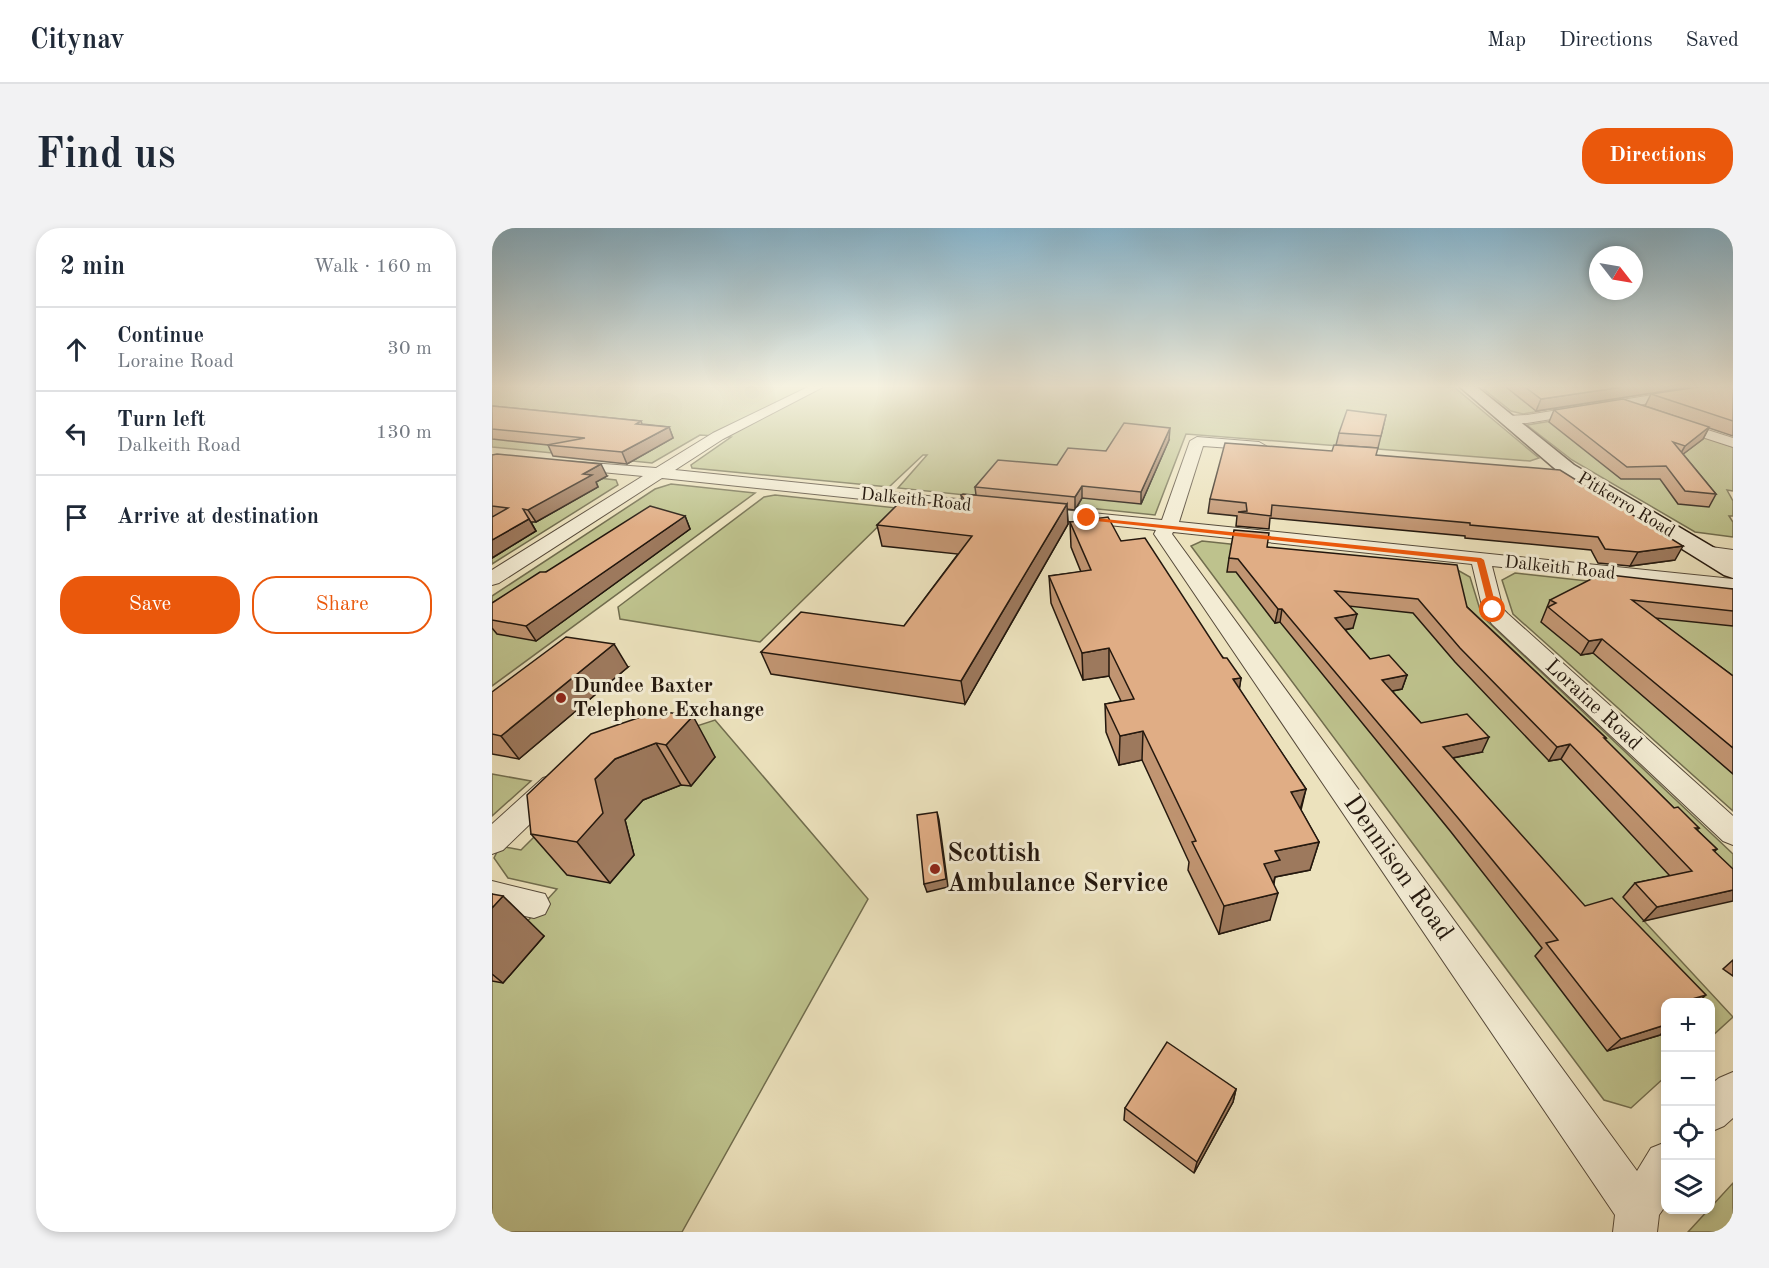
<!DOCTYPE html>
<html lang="en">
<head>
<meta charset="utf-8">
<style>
  :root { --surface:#fff; --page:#f2f2f3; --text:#1f2937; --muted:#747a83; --line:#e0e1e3; --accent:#ea580c }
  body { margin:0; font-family:"Old Standard TT",serif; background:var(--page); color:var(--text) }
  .controls { position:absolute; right:18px; bottom:18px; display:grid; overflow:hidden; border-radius:12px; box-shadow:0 3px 9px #0003 }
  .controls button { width:54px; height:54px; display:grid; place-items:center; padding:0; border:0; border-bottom:2px solid var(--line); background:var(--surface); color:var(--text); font:30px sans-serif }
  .compass { position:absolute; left:1097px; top:18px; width:54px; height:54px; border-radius:50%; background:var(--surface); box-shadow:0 3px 9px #0003; rotate:121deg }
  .stop { position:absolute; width:18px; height:18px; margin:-14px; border:4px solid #ea580c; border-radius:50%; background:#fff }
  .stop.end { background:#ea580c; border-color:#fff; box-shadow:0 2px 6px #0008 }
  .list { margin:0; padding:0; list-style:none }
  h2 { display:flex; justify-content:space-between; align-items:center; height:78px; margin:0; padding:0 24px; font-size:26px }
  h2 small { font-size:20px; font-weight:400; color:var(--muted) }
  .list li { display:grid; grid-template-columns:39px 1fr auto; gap:18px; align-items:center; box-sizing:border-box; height:84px; padding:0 24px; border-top:2px solid var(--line) }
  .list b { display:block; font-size:22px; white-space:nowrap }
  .list p { margin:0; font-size:20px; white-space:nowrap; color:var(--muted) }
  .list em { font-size:20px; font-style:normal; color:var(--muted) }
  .actions { display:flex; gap:12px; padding:18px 24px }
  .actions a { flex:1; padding:14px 0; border:2px solid var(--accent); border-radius:24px; text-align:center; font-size:21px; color:var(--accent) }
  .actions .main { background:var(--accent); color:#fff }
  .icon { flex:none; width:33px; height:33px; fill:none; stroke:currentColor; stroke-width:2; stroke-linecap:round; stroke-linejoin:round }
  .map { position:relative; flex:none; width:1241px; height:1004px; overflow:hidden; border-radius:24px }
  header { display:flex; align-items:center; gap:36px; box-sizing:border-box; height:84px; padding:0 30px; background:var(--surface); border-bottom:2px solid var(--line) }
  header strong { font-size:28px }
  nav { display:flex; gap:33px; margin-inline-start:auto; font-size:21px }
  .intro { display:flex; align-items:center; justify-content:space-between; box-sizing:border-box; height:144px; padding:0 36px }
  h1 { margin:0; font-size:42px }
  .button { padding:15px 27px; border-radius:24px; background:var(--accent); color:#fff; font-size:21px; font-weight:700 }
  main { display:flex; gap:36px; padding:0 36px }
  aside { flex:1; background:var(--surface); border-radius:24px; box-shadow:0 3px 9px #0003 }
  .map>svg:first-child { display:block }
  .green { fill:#bec28d; stroke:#716d4e; stroke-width:1.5 }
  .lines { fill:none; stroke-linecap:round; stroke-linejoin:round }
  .street-casing { stroke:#564a3a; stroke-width:2 }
  .secondary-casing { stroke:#24180e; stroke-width:3 }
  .street { fill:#f3ecd4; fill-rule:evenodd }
  .secondary { fill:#f3ecd4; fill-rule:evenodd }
  .wall { fill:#c19572; stroke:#24180e; stroke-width:1.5 }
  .shaded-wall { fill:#9d795d; stroke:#24180e; stroke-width:1.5 }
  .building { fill:#e0ad85; stroke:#24180e; stroke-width:1.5 }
  .route { fill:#ea580c }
  .poi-dot { fill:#8f2418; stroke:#f3ecd4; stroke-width:2 }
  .labels { text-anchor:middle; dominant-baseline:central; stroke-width:6; stroke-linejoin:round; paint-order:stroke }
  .far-street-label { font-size:18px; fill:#24180e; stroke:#f3ecd4 }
  .poi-label { font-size:21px; font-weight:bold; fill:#24180e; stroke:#f3ecd4; text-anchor:start }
  .street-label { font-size:21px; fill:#24180e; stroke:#f3ecd4 }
  .near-poi-label { font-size:26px; font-weight:bold; fill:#24180e; stroke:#f3ecd4; text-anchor:start }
  .near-street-label { font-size:26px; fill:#24180e; stroke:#f3ecd4 }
</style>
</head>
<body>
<header>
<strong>Citynav</strong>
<nav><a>Map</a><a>Directions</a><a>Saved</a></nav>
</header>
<div class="intro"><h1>Find us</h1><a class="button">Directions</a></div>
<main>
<aside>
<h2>2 min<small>Walk · 160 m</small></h2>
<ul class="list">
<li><svg class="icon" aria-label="ahead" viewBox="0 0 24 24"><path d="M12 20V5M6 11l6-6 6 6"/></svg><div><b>Continue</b><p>Loraine Road</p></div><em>30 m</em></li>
<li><svg class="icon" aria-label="left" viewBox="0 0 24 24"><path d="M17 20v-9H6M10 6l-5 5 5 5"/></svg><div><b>Turn left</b><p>Dalkeith Road</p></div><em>130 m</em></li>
<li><svg class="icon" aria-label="arrive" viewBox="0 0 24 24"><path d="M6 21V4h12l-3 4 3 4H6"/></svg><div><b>Arrive at destination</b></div></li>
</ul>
<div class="actions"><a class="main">Save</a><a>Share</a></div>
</aside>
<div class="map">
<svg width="1241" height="1004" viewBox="0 0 1241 1004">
  <rect width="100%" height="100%" fill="#ece2bd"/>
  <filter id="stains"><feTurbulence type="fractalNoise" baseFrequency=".00333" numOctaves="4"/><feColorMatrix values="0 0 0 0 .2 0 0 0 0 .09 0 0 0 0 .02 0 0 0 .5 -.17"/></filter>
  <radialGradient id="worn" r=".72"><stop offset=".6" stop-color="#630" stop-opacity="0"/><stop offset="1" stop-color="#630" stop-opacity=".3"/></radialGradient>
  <g class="green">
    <path d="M 0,159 L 962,159 L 1047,230 L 1038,233 L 694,206 L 663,287 L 406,260 L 435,227 L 431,227 L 397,259 L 200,240 L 199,237 L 239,209 L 208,207 L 160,235 L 0,219 Z"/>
    <path d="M 989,159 L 1094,159 L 1112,172 L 1031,186 L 1019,183 Z"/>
    <path d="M 1132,181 L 1241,219 L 1241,263 L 1235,262 L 1241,273 L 1241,288 L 1237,288 L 1241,294 L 1241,309 L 1203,304 L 1080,232 L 1035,197 Z"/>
    <path d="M 0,238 L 124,252 L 126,257 L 0,336 Z"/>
    <path d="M 179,256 L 263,265 L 0,458 L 0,368 L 163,261 Z"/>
    <path d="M 283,267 L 405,280 L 268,414 L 128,391 L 126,379 L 272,269 Z"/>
    <path d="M 710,313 L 962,340 L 978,349 L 990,388 L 1241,626 L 1241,669 L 1152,693 L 1241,789 L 1219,809 L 1218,774 L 1174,774 L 1173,849 L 1139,880 L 1112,872 L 699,318 Z"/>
    <path d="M 1023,345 L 1241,369 L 1241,583 L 1021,386 L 1010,352 Z"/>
    <path d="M 223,492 L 376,671 L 190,1004 L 0,1004 L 0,692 L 31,698 L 65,661 L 16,650 L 2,630 L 8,618 L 29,622 L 128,523 Z"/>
    <path d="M 0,546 L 39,553 L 0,588 Z"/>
    <path d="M 1241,955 L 1241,1004 L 1196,1004 Z"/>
  </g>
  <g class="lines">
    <g class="street-casing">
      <g id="street">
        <path d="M 316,159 L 331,159 L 231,211 L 183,242 L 504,275 L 510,276 L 512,280 L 510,284 L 504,285 L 170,250 L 7,355 L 0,357 L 0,342 L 151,248 L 78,241 L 73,239 L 70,236 L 73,233 L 164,240 L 221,205 Z"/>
        <path d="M 1211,159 L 1238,159 L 1232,163 L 1035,195 L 1016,196 L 1009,192 L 1016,188 L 1035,187 Z"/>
        <path d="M 1181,191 L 1241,210 L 1241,219 L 1176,198 L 1174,195 L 1176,192 Z"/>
        <path d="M 705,209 L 767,214 L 774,218 L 767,222 L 711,218 L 687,294 L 1241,351 L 1241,363 L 1000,338 L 1011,381 L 1016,386 L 1241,588 L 1241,617 L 1231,613 L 1000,396 L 991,382 L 980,336 L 681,304 L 680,306 L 1145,943 L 1159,920 L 1174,914 L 1174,977 L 1167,987 L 1165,1004 L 1121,1004 L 1123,987 L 662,306 L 664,302 L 540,289 L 534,288 L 531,284 L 534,280 L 540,279 L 670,292 L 698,213 Z"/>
        <path d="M 1212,318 L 1241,322 L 1241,334 L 1205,328 L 1203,324 L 1205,320 Z"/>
        <path d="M 61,547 L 71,550 L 75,557 L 71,564 L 11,622 L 0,626 L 0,596 L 51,550 Z"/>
        <path d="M 0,653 L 53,666 L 58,676 L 53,686 L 42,690 L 0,681 Z"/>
        <path d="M 1241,844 L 1241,890 L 1232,898 L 1218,904 L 1218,857 L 1227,850 Z"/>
      </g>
    </g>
    <g class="secondary-casing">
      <path id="secondary" d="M 968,159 L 985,159 L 1082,237 L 1241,331 L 1241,350 L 1232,347 L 1068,245 Z"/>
    </g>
    <use href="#street" class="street"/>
    <use href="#secondary" class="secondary"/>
  </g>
  <g class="wall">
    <path d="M 1014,159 L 1199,159 L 1044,183 Z"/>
    <path d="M 1241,159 L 1241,208 L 1217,200 L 1211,211 L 1191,226 L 1224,266 L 1217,279 L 1186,276 L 1168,251 L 1129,251 L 1057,194 L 1062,182 L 1191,191 L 1153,178 L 1159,166 Z"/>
    <path d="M 0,178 L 149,193 L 150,196 L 177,199 L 181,210 L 135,236 L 61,228 L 56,217 L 0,211 Z"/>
    <path d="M 894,187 L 886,220 L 844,217 L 847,205 Z"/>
    <path d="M 677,212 L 649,276 L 590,270 L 583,282 L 575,281 L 576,296 L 473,476 L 279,446 L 269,424 L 412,398 L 466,326 L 390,318 L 385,297 L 471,278 L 469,267 L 484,267 L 483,259 L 565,237 L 614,223 Z"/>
    <path d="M 0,227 L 115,248 L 104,254 L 106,259 L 44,294 L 39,294 L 44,303 L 0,330 Z"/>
    <path d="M 884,227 L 1183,332 L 1138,338 L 1106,335 L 1099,322 L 973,310 L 973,308 L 778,290 L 777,301 L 744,298 L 745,288 L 716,285 L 718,271 Z"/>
    <path d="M 193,288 L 198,301 L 44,413 L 5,406 L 0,400 L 0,375 L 54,344 Z"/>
    <path d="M 578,294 L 629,313 L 749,450 L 747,461 L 814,561 L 809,582 L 827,614 L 818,642 L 783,649 L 782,656 L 778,692 L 727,706 L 696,642 L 697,634 L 650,532 L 627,537 L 614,504 L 613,476 L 629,473 L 617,448 L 591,452 L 559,375 L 557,348 L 589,344 L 579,319 Z"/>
    <path d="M 775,319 L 975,379 L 1114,510 L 1113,512 L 1182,580 L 1207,600 L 1205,602 L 1225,621 L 1152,693 L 1131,669 L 1143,655 L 1178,648 L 1069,531 L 1057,533 L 963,434 L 921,385 L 857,378 L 861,400 L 853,402 L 878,431 L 915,447 L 910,461 L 900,463 L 929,495 L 990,524 L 961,530 L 1173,774 L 1173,802 L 1168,807 L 1115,823 L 1043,728 L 1050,720 L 959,604 L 788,394 L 783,395 L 744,344 L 735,344 L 737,330 Z"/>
    <path d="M 1241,361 L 1241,398 L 1163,390 L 1241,448 L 1241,546 L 1101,425 L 1089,427 L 1049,394 L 1058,372 Z"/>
    <path d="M 136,439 L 27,531 L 0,526 L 0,464 Z"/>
    <path d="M 166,483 L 223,529 L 199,558 L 189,557 L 151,572 L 133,592 L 142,627 L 118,655 L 75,647 L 39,606 Z"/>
    <path d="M 0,666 L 52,708 L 11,755 L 0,753 Z"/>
    <path d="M 1241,732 L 1241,748 L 1231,741 Z"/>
    <path d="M 744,861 L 741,874 L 702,945 L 632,892 L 633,880 Z"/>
  </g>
  <g class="shaded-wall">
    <path d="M 1131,159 L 1199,159 L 1044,183 L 1049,171 Z"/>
    <path d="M 177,199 L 181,210 L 135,236 L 130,224 Z"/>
    <path d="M 1217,199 L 1211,211 L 1186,230 L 1193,218 Z"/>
    <path d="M 678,200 L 677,212 L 649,276 L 649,264 Z"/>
    <path d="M 109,236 L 115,248 L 104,254 L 106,259 L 44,294 L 36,282 L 91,246 Z"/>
    <path d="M 590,258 L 590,270 L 583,282 L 583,269 Z"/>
    <path d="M 575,276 L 576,296 L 473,476 L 469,453 Z"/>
    <path d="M 193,288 L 198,301 L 44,413 L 34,398 Z"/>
    <path d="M 37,291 L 44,303 L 0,330 L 0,312 Z"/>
    <path d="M 1191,318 L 1183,332 L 1138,338 L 1146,324 Z"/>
    <path d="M 786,381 L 790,381 L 788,394 L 783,395 Z"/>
    <path d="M 865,386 L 861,400 L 839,404 L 843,390 Z"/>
    <path d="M 1110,411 L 1101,425 L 1089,427 L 1097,413 Z"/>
    <path d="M 122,416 L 136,439 L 27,531 L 9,508 Z"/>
    <path d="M 617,420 L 617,448 L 591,452 L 590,425 Z"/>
    <path d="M 915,447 L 910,461 L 885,466 L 890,452 Z"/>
    <path d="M 749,450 L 745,478 L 741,451 Z"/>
    <path d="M 201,488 L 223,529 L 199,558 L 174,517 Z"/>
    <path d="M 651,503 L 650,532 L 627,537 L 628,508 Z"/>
    <path d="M 997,509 L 990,524 L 945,533 L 951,519 Z"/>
    <path d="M 164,515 L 189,557 L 151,572 L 133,592 L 142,627 L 118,655 L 85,614 L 103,551 L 123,531 Z"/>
    <path d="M 1078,516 L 1069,531 L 1057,533 L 1065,519 Z"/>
    <path d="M 814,561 L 806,589 L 799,564 Z"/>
    <path d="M 445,584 L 447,592 L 456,659 L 435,664 L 432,656 Z"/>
    <path d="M 827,614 L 818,642 L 783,649 L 780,660 L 772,636 L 783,623 Z"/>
    <path d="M 1241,662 L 1241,673 L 1152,693 L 1165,679 Z"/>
    <path d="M 786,665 L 778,692 L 727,706 L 732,678 Z"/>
    <path d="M 11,668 L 52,708 L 11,755 L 0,746 L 0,680 Z"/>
    <path d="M 1214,767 L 1206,774 L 1190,774 Z"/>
    <path d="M 1173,797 L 1173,802 L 1168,807 L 1115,823 L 1129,811 Z"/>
    <path d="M 744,861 L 741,874 L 702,945 L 705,934 Z"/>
  </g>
  <g class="building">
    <path d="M 1033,159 L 1131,159 L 1049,171 Z"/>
    <path d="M 1206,159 L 1241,159 L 1241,193 L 1159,166 Z"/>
    <path d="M 1131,171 L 1217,199 L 1193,218 L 1181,214 L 1224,266 L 1193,263 L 1174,238 L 1135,239 L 1062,182 Z"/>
    <path d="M 0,178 L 149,193 L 144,196 L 177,199 L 130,224 L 55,217 L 93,210 L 0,201 Z"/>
    <path d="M 855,182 L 894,187 L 889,208 L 847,205 Z"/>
    <path d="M 632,195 L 678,200 L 649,264 L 590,258 L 583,269 L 483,259 L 506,232 L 565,237 L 576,220 L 614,223 Z"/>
    <path d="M 733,215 L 840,223 L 842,217 L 886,220 L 884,227 L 1068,242 L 1191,318 L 1146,324 L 1113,321 L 1106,309 L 978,297 L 978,295 L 780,277 L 779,288 L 746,284 L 755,283 L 754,275 L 718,271 Z"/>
    <path d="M 5,226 L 109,236 L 91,246 L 100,247 L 36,282 L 31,281 L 37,291 L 0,312 L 0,289 L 16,280 L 0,278 L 0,227 Z"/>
    <path d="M 471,266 L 575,276 L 469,453 L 269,424 L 309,384 L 412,398 L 480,308 L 385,297 L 410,272 L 478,279 L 469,267 Z"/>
    <path d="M 158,278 L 193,288 L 34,398 L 0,392 L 0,375 L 48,344 L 54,344 Z"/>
    <path d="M 616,289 L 629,313 L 653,310 L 731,430 L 735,430 L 749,450 L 741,451 L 814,561 L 799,564 L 827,614 L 783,623 L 788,632 L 772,636 L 786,665 L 732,678 L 700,614 L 704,613 L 651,503 L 628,508 L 613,476 L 642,471 L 617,420 L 590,425 L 557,348 L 599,342 L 578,294 Z"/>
    <path d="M 742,302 L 777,305 L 775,319 L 965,337 L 975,379 L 1114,510 L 1112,510 L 1182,580 L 1186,579 L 1207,600 L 1203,600 L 1225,621 L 1221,622 L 1241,641 L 1241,662 L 1165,679 L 1143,655 L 1200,643 L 1078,516 L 1065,519 L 968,420 L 926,371 L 843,363 L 865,386 L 843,390 L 878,431 L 897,427 L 915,447 L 890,452 L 929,495 L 975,486 L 997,509 L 951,519 L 1093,678 L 1120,670 L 1214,767 L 1190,774 L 1173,774 L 1173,779 L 1171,780 L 1173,783 L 1173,797 L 1129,811 L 1054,715 L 1066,712 L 966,590 L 790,381 L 786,381 L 746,331 L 737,330 Z"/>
    <path d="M 1109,346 L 1241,361 L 1241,383 L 1140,372 L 1241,448 L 1241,520 L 1110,411 L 1097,413 L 1056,379 L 1064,375 L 1058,372 Z"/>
    <path d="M 74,409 L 122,416 L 9,508 L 0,506 L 0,464 Z"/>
    <path d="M 166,483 L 201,488 L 174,517 L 164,515 L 123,531 L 103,551 L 111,585 L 85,614 L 39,606 L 35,567 L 99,506 Z"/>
    <path d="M 445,584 L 454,651 L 432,656 L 425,587 Z"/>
    <path d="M 0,666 L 11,668 L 0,680 Z"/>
    <path d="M 675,814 L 744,861 L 705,934 L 633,880 Z"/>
  </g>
  <linearGradient id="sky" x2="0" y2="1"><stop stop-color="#88b8d2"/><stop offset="0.53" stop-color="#f6f2e1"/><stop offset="1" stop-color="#f6f2e1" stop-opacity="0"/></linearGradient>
  <rect width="1241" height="299" fill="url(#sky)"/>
  <path class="route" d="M 593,289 L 989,330 L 992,332 L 1005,382 L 1001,385 L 997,382 L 985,334 L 595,292 Z"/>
  <g class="poi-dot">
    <circle cx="69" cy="470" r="6"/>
    <circle cx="443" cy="641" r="6"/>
  </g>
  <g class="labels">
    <g class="far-street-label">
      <text transform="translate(424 272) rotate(6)">Dalkeith Road</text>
      <text transform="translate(1134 277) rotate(31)">Pitkerro Road</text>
      <text transform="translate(1068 340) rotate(6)">Dalkeith Road</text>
    </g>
    <g class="poi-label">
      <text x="81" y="458">Dundee Baxter<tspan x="81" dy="24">Telephone Exchange</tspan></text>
    </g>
    <g class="street-label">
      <text transform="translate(1101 477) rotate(43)">Loraine Road</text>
    </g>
    <g class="near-poi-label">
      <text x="455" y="626">Scottish<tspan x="455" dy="30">Ambulance Service</tspan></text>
    </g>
    <g class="near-street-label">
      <text transform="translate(906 640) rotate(55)">Dennison Road</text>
    </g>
  </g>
  <rect width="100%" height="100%" filter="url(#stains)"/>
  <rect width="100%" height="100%" fill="url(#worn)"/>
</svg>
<div class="controls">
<button>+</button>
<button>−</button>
<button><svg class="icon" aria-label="locate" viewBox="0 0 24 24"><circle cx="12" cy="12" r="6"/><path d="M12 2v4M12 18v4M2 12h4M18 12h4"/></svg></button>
<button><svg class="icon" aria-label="layers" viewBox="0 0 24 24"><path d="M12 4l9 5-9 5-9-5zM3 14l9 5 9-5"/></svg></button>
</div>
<svg class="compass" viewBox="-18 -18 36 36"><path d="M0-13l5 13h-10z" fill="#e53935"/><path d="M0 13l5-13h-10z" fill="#747a83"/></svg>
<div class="stop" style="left:1001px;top:382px"></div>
<div class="stop end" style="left:595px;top:290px"></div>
</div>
</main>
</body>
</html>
